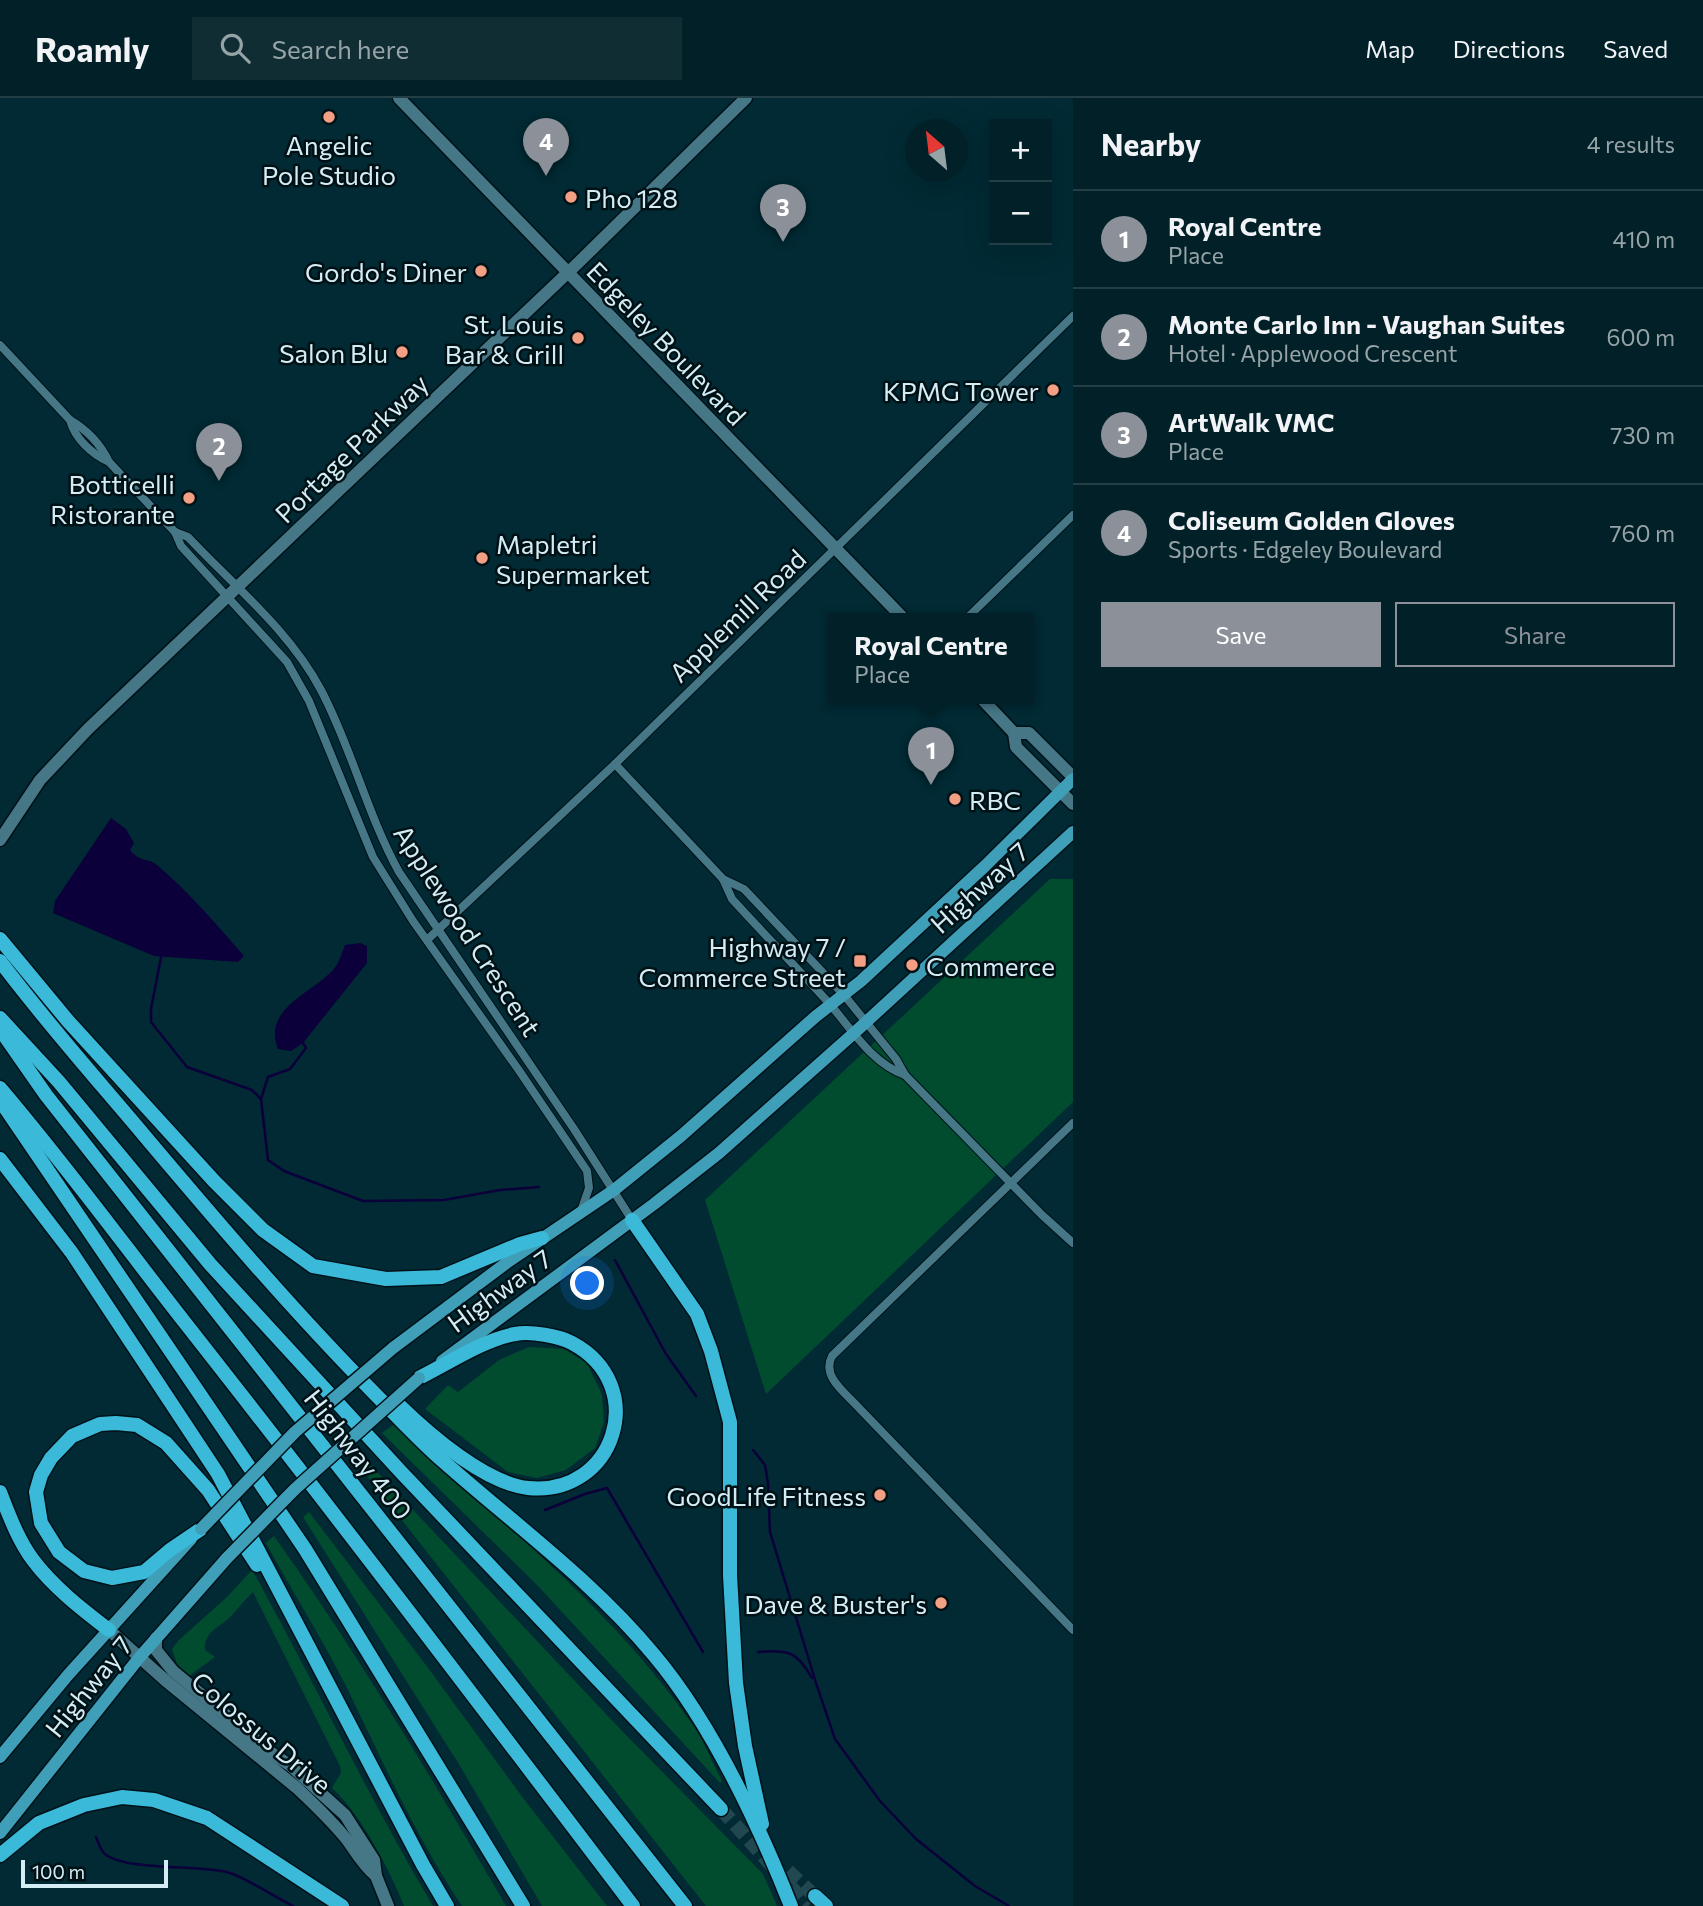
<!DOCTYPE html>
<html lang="en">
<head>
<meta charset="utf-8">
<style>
  :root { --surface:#012027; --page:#0f2d33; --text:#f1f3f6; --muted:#96a3a7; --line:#233e44; --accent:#8c9099 }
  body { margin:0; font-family:Commissioner,sans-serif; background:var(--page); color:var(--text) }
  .controls { position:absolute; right:21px; top:21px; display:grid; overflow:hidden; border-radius:0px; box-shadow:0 7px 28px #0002 }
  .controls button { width:63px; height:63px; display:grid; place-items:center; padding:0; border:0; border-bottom:2px solid var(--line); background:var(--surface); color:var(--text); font:35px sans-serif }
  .compass { position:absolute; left:905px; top:21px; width:63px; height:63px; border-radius:50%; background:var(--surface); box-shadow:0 7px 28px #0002; rotate:332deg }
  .scale { position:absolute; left:21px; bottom:18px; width:147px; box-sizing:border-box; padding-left:7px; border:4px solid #d4edf5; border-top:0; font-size:19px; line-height:24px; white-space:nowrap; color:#d4edf5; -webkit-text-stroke:5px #001116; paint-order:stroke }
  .you { position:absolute; left:588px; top:1186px; width:24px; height:24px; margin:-18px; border:5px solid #fff; border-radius:50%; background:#1a73e8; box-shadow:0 0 0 10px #1a73e833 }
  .badge { display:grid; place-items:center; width:46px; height:46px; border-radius:50%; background:var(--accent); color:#fff; font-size:23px; font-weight:700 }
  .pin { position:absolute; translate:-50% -58px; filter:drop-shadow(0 2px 4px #0008) }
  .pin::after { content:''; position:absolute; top:37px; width:24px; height:21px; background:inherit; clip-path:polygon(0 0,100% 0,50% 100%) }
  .popup { position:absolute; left:828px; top:515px; width:206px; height:91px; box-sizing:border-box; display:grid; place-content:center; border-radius:0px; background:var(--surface); filter:drop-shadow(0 2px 5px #0005); font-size:23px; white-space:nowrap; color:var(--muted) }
  .popup b { font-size:26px; color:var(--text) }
  .popup::after { content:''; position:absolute; left:50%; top:100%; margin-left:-14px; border:14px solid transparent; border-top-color:var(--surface) }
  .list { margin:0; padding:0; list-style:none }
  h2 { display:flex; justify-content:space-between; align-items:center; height:91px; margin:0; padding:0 28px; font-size:30px }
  h2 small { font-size:23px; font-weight:400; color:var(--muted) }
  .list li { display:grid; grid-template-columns:46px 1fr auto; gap:21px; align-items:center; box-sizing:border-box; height:98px; padding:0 28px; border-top:2px solid var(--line) }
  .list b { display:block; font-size:26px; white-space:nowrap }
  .list p { margin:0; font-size:23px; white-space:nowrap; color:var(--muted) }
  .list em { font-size:23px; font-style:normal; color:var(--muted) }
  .actions { display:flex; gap:14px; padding:21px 28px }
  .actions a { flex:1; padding:16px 0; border:2px solid var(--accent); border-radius:0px; text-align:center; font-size:24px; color:var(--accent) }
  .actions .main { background:var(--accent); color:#fff }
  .icon { flex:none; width:38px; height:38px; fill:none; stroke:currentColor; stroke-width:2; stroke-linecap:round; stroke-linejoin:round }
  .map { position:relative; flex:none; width:1073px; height:1808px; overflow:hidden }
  header { display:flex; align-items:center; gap:42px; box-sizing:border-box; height:98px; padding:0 35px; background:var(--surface); border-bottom:2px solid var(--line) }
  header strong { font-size:33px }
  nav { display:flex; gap:38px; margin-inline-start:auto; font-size:24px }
  .search { width:490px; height:63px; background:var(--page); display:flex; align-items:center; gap:18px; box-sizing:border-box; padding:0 24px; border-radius:0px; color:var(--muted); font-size:26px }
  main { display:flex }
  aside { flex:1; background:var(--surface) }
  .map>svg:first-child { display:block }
  .green { fill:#014c2e }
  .water { fill:#0b003a }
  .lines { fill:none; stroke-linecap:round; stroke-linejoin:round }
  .stream { stroke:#0b003a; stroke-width:2.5 }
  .highway-tunnel { stroke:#214751; stroke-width:14; stroke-dasharray:14 7; stroke-linecap:butt }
  .street-casing { stroke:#001118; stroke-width:10 }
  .secondary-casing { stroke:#001118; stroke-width:15 }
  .primary-casing { stroke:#001118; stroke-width:15 }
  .highway-casing { stroke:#001118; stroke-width:17 }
  .street { stroke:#467786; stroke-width:8 }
  .secondary { stroke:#467786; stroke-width:12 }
  .primary { stroke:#3f9fb8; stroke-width:12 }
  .highway { stroke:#3bb9d9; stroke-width:14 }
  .primary-bridge-casing { stroke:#001118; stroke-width:15; stroke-linecap:butt }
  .primary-bridge { stroke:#3f9fb8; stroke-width:12 }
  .poi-dot { fill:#f39f84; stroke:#001116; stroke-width:2.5 }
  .labels { text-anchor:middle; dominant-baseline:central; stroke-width:5; stroke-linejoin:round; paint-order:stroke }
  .poi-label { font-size:26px; fill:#d4edf5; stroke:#001116; text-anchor:end }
  .street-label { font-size:26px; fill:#d4edf5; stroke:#001116 }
</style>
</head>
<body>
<header>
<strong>Roamly</strong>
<div class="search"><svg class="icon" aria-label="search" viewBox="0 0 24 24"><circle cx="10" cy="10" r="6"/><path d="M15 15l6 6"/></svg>Search here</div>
<nav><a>Map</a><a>Directions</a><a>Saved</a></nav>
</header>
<main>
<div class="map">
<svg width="1073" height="1808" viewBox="0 0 1073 1808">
  <rect width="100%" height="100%" fill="#012a34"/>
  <g class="green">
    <path d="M 1050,781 L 1073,781 L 1073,1004 L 766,1296 L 705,1102 Z"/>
    <path d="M 529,1249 L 564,1251 L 587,1265 L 602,1297 L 604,1324 L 595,1350 L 566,1372 L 537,1380 L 508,1374 L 425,1311 L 448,1287 L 458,1294 L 499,1262 Z"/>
    <path d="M 393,1327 C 496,1420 613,1511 692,1626 C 704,1643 712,1664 722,1683 L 720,1685 L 537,1487 L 382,1335 Z"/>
    <path d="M 363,1359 L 623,1634 L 763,1776 L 777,1808 L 706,1808 L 356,1364 Z"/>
    <path d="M 309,1414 L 429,1571 L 523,1700 L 607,1808 L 542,1808 L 460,1668 L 303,1419 Z"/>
    <path d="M 274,1438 C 358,1556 433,1682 506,1808 L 462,1808 C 416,1739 383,1664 347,1590 C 322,1540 292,1493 266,1445 Z"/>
    <path d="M 252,1472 C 314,1583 368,1699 433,1808 L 404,1808 C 390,1772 360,1715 332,1690 L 341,1675 L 340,1668 L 253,1494 C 244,1502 237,1513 228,1521 C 217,1531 204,1534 205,1552 L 215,1559 L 189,1578 L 177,1566 L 172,1551 L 178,1543 L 228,1498 Z"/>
  </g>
  <g class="water">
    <path d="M 111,720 L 126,731 L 134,745 L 130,752 C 142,766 147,759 157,767 C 189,794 217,827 244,858 L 238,864 L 154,858 L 53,815 L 55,803 Z"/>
    <path d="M 360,845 L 367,848 L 367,865 L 303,945 L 291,953 L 278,951 C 261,908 318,894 336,868 C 340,862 342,854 345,847 Z"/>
  </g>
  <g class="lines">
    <g class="stream">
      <path d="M 161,859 L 151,911 L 151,924 L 187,969 L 252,992 L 261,1001"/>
      <path d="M 303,945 L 306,950 L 290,971 L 268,979 L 261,1001 L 268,1062 L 284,1073 L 363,1103 L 444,1102 L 500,1092 L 539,1089"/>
      <path d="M 615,1162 L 666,1256 L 696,1298"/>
      <path d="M 753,1352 L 765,1367 L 768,1386 L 770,1434 L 816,1585 L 835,1641 L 880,1703 L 916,1741 L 975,1788 L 1009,1808"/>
      <path d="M 545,1412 L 585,1396 L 607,1390 L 703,1554"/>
      <path d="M 758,1554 C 787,1551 797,1553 812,1580"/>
      <path d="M 96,1739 C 98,1744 100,1750 103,1754 C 120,1774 202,1766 230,1775 C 248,1781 275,1799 293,1808"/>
    </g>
    <g class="highway-tunnel">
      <path d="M 721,1711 L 808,1808"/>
      <path d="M 788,1773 L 815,1798"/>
    </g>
    <g class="street-casing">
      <g id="street">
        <path d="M 0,247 L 70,322 C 87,332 101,347 109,364 L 175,434 L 181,448 L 287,564 L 309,603 L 373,759 L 413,823 L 518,971 L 587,1073 L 589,1090 L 581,1113"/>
        <path d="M 70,322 C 75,341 92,356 109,364"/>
        <path d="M 175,434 L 188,439 C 234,488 289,532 321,592 C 352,651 367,716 399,774 L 574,1031 L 632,1122"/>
        <path d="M 966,521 L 1073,417"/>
        <path d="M 615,666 L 723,781 L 732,801 C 764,836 796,869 828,904 C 851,930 871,965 905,977"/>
        <path d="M 723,781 L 744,791 L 844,897 L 896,961 L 905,977 L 1042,1117 L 1073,1145"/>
        <path d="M 427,842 L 615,666 L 1073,218"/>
        <path d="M 1073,1025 L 832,1258 C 821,1279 846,1295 859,1310 L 1073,1532"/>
      </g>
    </g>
    <g class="secondary-casing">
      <g id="secondary">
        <path d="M 399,0 L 904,521"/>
        <path d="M 982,601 L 1014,635 L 1016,649 L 1073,706"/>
        <path d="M 1014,635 L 1029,635 L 1073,679"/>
        <path d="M 0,742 L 40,682 L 88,631 L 579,164 L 746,0"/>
        <path d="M 109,1532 L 165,1582 L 297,1690 C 315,1707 333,1724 348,1743 C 357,1756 364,1768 376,1778"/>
        <path d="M 156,1540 L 156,1552 L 173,1573 L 273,1656 L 291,1668 L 345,1717 L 374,1762 L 376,1778 L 388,1808"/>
      </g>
    </g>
    <g class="primary-casing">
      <g id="primary">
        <path d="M 393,1250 L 509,1163 L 614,1092 L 681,1038 L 815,919 L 861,883 L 985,768 L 1073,681"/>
        <path d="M 442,1263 L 654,1106 L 719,1055 L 853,936 L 1073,734"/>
        <path d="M 0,1659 L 68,1577 L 191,1441"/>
        <path d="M 0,1735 L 139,1560 L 227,1460"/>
      </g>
    </g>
    <g class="highway-casing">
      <g id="highway">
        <path d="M 0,841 L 68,923 L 214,1083 L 263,1132 L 313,1168 L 386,1181 L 441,1179 L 520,1146 L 542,1140"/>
        <path d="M 0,863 C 45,923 95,979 143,1036 C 218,1125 294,1214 376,1297 C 398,1319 419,1342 443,1363 C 514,1426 593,1483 654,1557 C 712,1626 758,1725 791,1808"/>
        <path d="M 0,920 L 59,984 L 210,1166 L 401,1374 L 721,1711"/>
        <path d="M 0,931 L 46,997 L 685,1808"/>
        <path d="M 0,990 C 65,1066 124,1147 186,1226 C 337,1418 485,1613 633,1808"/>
        <path d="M 0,1002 L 305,1451 L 523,1808"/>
        <path d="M 0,1061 L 72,1155 L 218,1376 L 423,1767 L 447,1808"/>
        <path d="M 632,1122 L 697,1216 L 711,1253 L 730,1324 L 730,1477 L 736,1585 L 745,1648 L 762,1726"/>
        <path d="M 400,1308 C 430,1337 485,1385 528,1390 C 615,1399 651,1287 572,1245 C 559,1238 531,1233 515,1236 C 483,1242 449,1265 419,1280"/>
        <path d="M 0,1394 C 9,1417 18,1442 33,1462 C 53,1489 83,1512 109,1532"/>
        <path d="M 201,1431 L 170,1452 L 144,1474 L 112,1480 L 84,1473 L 59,1454 L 41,1425 L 36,1394 L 41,1377 L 51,1360 L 72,1338 L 100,1326 L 116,1325 L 137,1327 L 166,1345 L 208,1392 L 257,1467"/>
        <path d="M 0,1757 L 39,1725 L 84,1707 L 122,1699 L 154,1702 L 207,1720 L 342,1808"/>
        <path d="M 815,1798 L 826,1808"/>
      </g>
    </g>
    <use href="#street" class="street"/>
    <use href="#secondary" class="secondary"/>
    <use href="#primary" class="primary"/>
    <use href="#highway" class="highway"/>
    <g class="primary-bridge-casing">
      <g id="primary-bridge">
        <path d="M 201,1431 L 295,1334 L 393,1250"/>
        <path d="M 227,1460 L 295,1391 L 419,1280"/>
      </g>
    </g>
    <use href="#primary-bridge" class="primary-bridge"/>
  </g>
  <g class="poi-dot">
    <circle cx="329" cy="19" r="7"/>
    <circle cx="571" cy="99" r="7"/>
    <circle cx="481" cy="173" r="7"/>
    <circle cx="578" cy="240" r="7"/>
    <circle cx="402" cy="254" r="7"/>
    <circle cx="1053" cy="292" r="7"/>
    <circle cx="189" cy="400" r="7"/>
    <circle cx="482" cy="460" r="7"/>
    <circle cx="955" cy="701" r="7"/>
    <rect x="853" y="856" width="14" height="14" rx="3.5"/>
    <circle cx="912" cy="867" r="7"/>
    <circle cx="880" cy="1397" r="7"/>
    <circle cx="941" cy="1505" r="7"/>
  </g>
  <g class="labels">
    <g class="poi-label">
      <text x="329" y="46" text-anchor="middle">Angelic<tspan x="329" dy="30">Pole Studio</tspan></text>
      <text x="585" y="99" text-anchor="start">Pho 128</text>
      <text x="467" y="173">Gordo's Diner</text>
      <text x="564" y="225">St. Louis<tspan x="564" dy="30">Bar &amp; Grill</tspan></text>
      <text x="388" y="254">Salon Blu</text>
      <text x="1039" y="292">KPMG Tower</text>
      <text x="175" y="385">Botticelli<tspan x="175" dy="30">Ristorante</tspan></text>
      <text x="496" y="445" text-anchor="start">Mapletri<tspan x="496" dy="30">Supermarket</tspan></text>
      <text x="969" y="701" text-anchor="start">RBC</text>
      <text x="846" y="848">Highway 7 /<tspan x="846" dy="30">Commerce Street</tspan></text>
      <text x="926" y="867" text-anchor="start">Commerce</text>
      <text x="866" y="1397">GoodLife Fitness</text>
      <text x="927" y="1505">Dave &amp; Buster's</text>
    </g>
    <g class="street-label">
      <text transform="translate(667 245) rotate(46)">Edgeley Boulevard</text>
      <text transform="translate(351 350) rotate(-44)">Portage Parkway</text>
      <text transform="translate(737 517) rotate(-44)">Applemill Road</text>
      <text transform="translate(979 789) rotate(-42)">Highway 7</text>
      <text transform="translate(468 832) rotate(57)">Applewood Crescent</text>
      <text transform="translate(499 1192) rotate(-36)">Highway 7</text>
      <text transform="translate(359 1356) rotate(52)">Highway 400</text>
      <text transform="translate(88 1588) rotate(-51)">Highway 7</text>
      <text transform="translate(262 1634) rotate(40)">Colossus Drive</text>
    </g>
  </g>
</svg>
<div class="controls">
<button>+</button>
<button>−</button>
</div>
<svg class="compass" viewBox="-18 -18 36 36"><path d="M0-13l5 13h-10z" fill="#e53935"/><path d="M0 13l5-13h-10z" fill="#96a3a7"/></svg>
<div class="scale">100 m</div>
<div class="you"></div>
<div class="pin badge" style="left:931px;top:687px">1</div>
<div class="popup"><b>Royal Centre</b>Place</div>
<div class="pin badge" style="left:219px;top:383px">2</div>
<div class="pin badge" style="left:783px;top:144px">3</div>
<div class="pin badge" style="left:546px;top:78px">4</div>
</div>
<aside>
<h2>Nearby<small>4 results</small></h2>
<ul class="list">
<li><span class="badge">1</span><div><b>Royal Centre</b><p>Place</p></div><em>410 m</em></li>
<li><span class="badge">2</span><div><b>Monte Carlo Inn - Vaughan Suites</b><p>Hotel · Applewood Crescent</p></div><em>600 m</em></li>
<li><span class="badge">3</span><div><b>ArtWalk VMC</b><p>Place</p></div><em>730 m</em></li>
<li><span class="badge">4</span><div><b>Coliseum Golden Gloves</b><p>Sports · Edgeley Boulevard</p></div><em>760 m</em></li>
</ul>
<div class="actions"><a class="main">Save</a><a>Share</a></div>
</aside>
</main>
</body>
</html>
